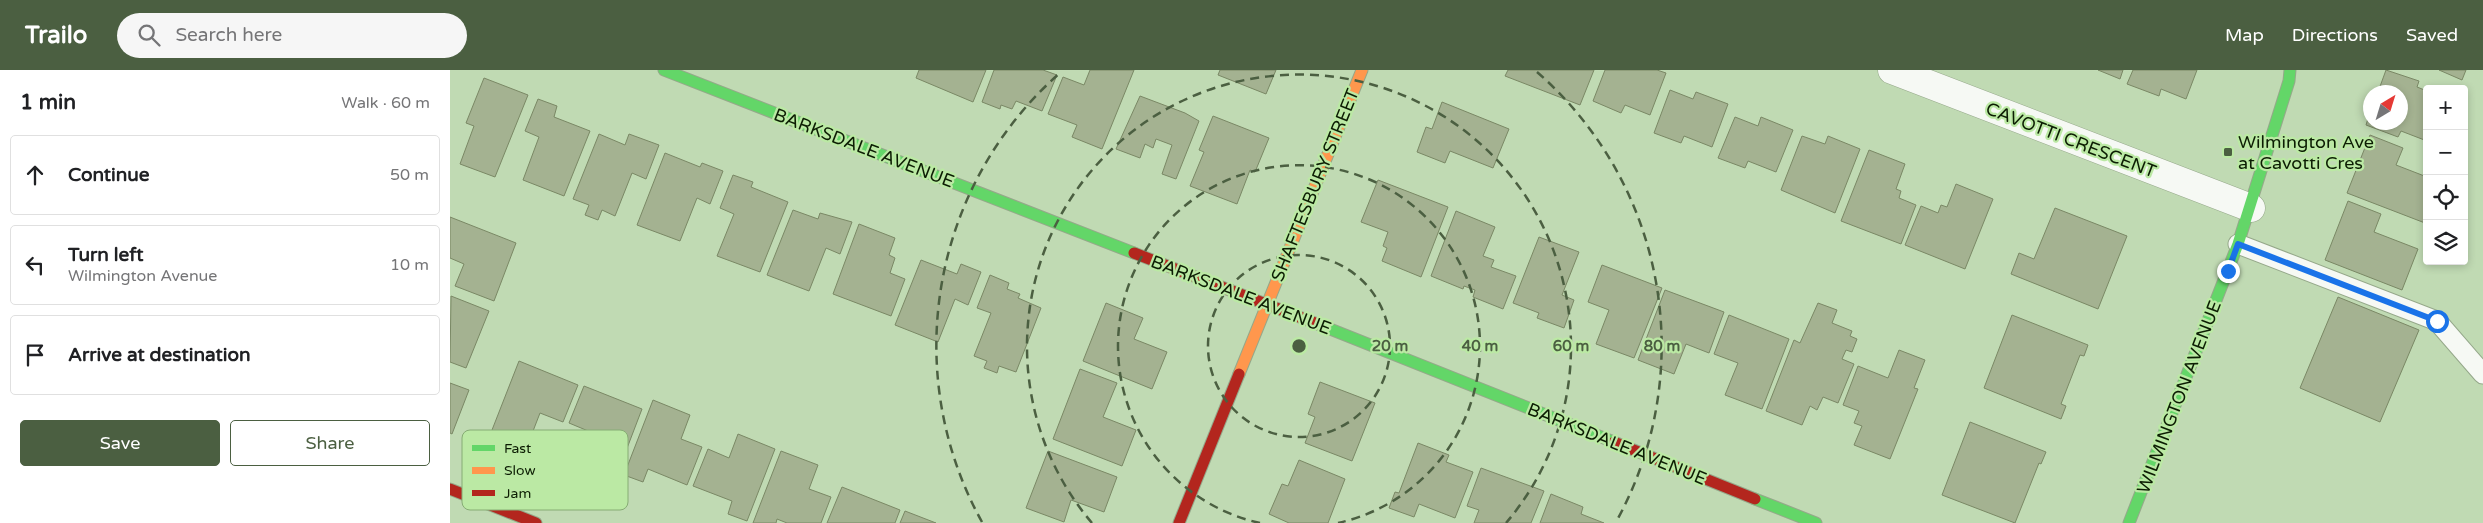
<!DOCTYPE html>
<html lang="en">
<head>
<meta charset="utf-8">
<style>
  :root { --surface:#fff; --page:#f6f6f6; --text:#202124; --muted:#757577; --line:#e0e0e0; --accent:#4b5f41 }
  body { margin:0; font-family:"Varela Round",sans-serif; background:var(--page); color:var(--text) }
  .controls { position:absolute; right:15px; top:15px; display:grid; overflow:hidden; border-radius:5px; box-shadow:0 2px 8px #0003 }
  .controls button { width:45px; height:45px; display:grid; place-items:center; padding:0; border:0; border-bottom:1px solid var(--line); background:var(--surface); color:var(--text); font:25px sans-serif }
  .compass { position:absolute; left:1913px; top:15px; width:45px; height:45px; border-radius:50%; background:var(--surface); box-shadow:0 2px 8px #0003; rotate:38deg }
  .stop { position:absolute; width:15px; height:15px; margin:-11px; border:4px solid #1a73e8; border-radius:50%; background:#fff }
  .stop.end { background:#1a73e8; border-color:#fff; box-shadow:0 1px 5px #0008 }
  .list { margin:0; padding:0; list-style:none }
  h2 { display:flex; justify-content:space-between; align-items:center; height:65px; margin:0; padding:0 20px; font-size:21px }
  h2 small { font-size:16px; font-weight:400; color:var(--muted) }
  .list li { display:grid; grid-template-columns:32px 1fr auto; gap:15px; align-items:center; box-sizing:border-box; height:80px; margin:0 10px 10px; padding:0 10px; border:1px solid var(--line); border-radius:5px }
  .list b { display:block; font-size:19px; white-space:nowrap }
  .list p { margin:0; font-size:16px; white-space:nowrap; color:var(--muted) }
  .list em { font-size:16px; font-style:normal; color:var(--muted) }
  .actions { display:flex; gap:10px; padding:15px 20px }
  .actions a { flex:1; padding:11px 0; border:1px solid var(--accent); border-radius:5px; text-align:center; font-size:18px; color:var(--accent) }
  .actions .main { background:var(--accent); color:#fff }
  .icon { flex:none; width:28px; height:28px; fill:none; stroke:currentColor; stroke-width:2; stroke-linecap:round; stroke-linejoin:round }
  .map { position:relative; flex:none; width:2033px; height:453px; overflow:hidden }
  header { display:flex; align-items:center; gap:30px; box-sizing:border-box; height:70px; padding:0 25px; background:var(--accent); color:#fff }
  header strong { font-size:24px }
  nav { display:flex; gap:28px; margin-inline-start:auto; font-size:18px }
  .search { width:350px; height:45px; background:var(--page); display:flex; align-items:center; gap:12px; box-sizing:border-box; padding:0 18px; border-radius:28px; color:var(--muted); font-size:19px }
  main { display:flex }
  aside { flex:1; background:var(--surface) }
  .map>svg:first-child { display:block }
  .building { fill:#a4b291; stroke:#7a8865 }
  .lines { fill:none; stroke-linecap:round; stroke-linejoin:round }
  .lane-casing { stroke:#95a88a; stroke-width:21 }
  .street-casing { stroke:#95a88a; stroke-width:29 }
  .fast-casing { stroke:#95a88a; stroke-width:13 }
  .slow-casing { stroke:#95a88a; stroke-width:13 }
  .jam-casing { stroke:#95a88a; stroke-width:13 }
  .lane { stroke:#f6f9f4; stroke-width:19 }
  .street { stroke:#f6f9f4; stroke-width:28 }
  .fast { stroke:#63d668; stroke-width:11 }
  .slow { stroke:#ff974d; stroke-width:11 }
  .jam { stroke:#b3261e; stroke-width:11 }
  .route { stroke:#1a73e8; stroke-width:6 }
  .ring { fill:none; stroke:#4b5f41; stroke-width:2.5; stroke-dasharray:9 6 }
  .poi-dot { fill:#4b5f41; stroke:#bbe9a4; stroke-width:2 }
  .labels { text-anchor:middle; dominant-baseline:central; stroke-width:4.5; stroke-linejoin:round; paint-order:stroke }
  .street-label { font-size:18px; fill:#0c1d03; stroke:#bbe9a4 }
  .poi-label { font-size:18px; fill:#0c1d03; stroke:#bbe9a4; text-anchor:start }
  .key { fill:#bbe9a4; stroke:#86ac74; stroke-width:1 }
  .key-label { font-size:14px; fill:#0c1d03 }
  .centre { fill:#4b5f41; stroke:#bbe9a4; stroke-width:2.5 }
  .ring-label { font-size:15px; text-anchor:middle; font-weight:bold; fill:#4b5f41; stroke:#bbe9a4; stroke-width:4.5; stroke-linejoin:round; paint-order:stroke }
</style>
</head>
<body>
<header>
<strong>Trailo</strong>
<div class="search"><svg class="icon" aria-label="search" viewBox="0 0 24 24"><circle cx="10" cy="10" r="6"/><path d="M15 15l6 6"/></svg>Search here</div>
<nav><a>Map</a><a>Directions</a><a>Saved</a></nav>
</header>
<main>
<aside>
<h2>1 min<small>Walk · 60 m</small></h2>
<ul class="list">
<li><svg class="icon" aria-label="ahead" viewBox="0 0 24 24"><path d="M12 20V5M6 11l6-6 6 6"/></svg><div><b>Continue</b></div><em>50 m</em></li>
<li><svg class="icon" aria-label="left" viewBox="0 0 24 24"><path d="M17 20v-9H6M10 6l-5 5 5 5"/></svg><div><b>Turn left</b><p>Wilmington Avenue</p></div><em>10 m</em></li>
<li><svg class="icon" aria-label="arrive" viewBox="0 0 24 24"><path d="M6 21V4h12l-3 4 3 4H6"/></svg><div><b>Arrive at destination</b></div></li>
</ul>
<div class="actions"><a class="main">Save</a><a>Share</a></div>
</aside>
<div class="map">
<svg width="2033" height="453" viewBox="0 0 2033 453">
  <rect width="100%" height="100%" fill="#c0dab3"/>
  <g class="building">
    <path d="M 469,0 L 536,0 L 523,32 L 466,8 Z"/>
    <path d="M 544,0 L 593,0 L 607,5 L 592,41 L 566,31 L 562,39 L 551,35 L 550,39 L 532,32 Z"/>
    <path d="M 640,0 L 684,0 L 652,79 L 622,67 L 627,55 L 598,44 L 613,7 L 634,15 Z"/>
    <path d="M 770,0 L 826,0 L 816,24 L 768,5 Z"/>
    <path d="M 1058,0 L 1144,0 L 1130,35 L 1055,6 Z"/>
    <path d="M 1155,0 L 1207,0 L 1216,3 L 1200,45 L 1175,35 L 1171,43 L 1143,31 Z"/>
    <path d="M 1648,0 L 1673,0 L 1670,9 Z"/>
    <path d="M 1683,0 L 1747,0 L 1736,29 L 1711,19 L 1709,26 L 1677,14 Z"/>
    <path d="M 1936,0 L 1969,11 L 1967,17 L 1977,21 L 1977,71 L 1951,61 L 1948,67 L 1916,55 L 1920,42 L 1920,52 L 1950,52 L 1950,22 L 1928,22 Z"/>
    <path d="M 1989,0 L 2016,0 L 2012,10 Z"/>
    <path d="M 34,8 L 78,25 L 45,107 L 10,94 L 24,56 L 16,53 Z"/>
    <path d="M 1220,20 L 1243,29 L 1246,22 L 1278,34 L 1262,77 L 1234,66 L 1231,73 L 1204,63 Z"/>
    <path d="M 690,26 L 735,43 L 749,51 L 726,109 L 712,104 L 722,75 L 706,69 L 703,78 L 695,74 L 690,88 L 666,79 Z"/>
    <path d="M 88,29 L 107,36 L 104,47 L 140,61 L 114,126 L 73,110 L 89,67 L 75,61 Z"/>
    <path d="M 992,32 L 1059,59 L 1043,98 L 1000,81 L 995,93 L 967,82 L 976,57 L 982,59 Z"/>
    <path d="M 763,46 L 819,68 L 805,102 L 800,100 L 787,134 L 740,116 L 754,82 L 749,80 Z"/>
    <path d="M 1285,47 L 1308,56 L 1311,47 L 1343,60 L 1326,102 L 1298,91 L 1295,98 L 1268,88 Z"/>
    <path d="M 149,64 L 175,75 L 179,64 L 209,75 L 196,109 L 182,103 L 165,146 L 152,140 L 148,150 L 135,145 L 139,135 L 123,129 Z"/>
    <path d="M 1920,65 L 1953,78 L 1946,95 L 1977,107 L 1977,148 L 1975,153 L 1897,123 Z"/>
    <path d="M 1352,66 L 1375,74 L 1378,66 L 1410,79 L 1385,143 L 1331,120 Z"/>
    <path d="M 1419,80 L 1455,94 L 1446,119 L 1451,121 L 1449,128 L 1466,135 L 1451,174 L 1391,151 Z"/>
    <path d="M 215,83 L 250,97 L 252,93 L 273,101 L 260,134 L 247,128 L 230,171 L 187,155 Z"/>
    <path d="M 283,105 L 303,112 L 301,117 L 338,132 L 310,202 L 267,186 L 284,144 L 270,138 Z"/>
    <path d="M 928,110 L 998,137 L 971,207 L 932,191 L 937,178 L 933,176 L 938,162 L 911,152 Z"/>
    <path d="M 1506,114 L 1543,129 L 1515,199 L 1455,175 L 1471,136 L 1488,143 L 1491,135 L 1497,137 Z"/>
    <path d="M 1898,131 L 1931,144 L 1924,162 L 1968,179 L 1952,220 L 1875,190 Z"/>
    <path d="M 1605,138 L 1677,166 L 1648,239 L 1561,204 L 1569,183 L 1584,189 Z"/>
    <path d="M 343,140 L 368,149 L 370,143 L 402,152 L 390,184 L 376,178 L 359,221 L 317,205 Z"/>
    <path d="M 1006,141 L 1045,157 L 1033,186 L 1044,190 L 1041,197 L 1066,206 L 1053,239 L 1023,227 L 1025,220 L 1014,216 L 1013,219 L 981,206 Z"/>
    <path d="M 0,147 L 66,173 L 44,231 L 5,216 L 14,194 L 0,188 Z"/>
    <path d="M 409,154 L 445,168 L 439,185 L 445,188 L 440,203 L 455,209 L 441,246 L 383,224 Z"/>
    <path d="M 1089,167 L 1129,182 L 1112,225 L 1124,230 L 1114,258 L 1087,248 L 1089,243 L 1063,233 Z"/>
    <path d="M 471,190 L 507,204 L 511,194 L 531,202 L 518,235 L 505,229 L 488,272 L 445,255 Z"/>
    <path d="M 1152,195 L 1212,218 L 1184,288 L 1146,274 L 1159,240 L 1138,232 Z"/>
    <path d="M 540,205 L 559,213 L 557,219 L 570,224 L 568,228 L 591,238 L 566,302 L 549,296 L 547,303 L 534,298 L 537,291 L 524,286 L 541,243 L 527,238 Z"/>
    <path d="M 1215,220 L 1274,242 L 1259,283 L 1236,274 L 1224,304 L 1188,290 Z"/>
    <path d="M 1,226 L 39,241 L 16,298 L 0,292 Z"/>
    <path d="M 1888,227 L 1969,260 L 1930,352 L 1850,318 Z"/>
    <path d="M 656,233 L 693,248 L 684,269 L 717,282 L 702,319 L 633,291 Z"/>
    <path d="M 1368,233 L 1387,240 L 1382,253 L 1402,261 L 1400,266 L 1407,269 L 1402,282 L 1396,280 L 1392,289 L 1404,294 L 1388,333 L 1373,327 L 1367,340 L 1360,336 L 1352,355 L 1316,341 L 1344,270 L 1350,273 Z"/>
    <path d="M 1279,245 L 1339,269 L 1312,339 L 1275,325 L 1288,293 L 1264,284 Z"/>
    <path d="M 1562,245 L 1638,275 L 1634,286 L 1630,285 L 1611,334 L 1616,336 L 1611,349 L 1534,318 Z"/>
    <path d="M 1449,280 L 1475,290 L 1464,318 L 1468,319 L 1440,389 L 1404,375 L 1412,356 L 1404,353 L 1409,341 L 1393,335 L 1408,296 L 1438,308 Z"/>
    <path d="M 69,291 L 128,315 L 113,352 L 90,343 L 78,374 L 42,360 Z"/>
    <path d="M 630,299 L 667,313 L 653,347 L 686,360 L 672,396 L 603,369 Z"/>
    <path d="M 870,312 L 925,333 L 902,391 L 855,373 L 865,347 L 858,344 Z"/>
    <path d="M 0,313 L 19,320 L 2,364 L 0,363 Z"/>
    <path d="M 134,316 L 192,339 L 166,407 L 131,393 L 143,363 L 119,353 Z"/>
    <path d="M 203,330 L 240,345 L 231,369 L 252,377 L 237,415 L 198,399 L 193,412 L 174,405 Z"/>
    <path d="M 1520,352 L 1596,382 L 1591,394 L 1589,393 L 1565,453 L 1492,425 Z"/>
    <path d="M 288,364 L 325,379 L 297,451 L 278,444 L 282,431 L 243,416 L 258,379 L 279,388 Z"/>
    <path d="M 968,373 L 999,385 L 996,392 L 1023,402 L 1005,448 L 969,434 L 964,447 L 939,438 L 945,422 L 949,423 Z"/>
    <path d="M 331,381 L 368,395 L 359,419 L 381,427 L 371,453 L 337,453 L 327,449 L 326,453 L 303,453 Z"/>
    <path d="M 598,381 L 667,407 L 654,442 L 621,430 L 614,452 L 576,438 Z"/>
    <path d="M 849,390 L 895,409 L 878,453 L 839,453 L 819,444 L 832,414 L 838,416 Z"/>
    <path d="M 1031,398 L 1094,421 L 1081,453 L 1024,453 L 1029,440 L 1017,436 Z"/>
    <path d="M 392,417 L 450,440 L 445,453 L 377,453 Z"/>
    <path d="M 1101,424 L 1133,437 L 1131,444 L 1154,453 L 1090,453 Z"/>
    <path d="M 455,441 L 486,453 L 450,453 Z"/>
  </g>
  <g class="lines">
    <g class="lane-casing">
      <path id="lane" d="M 1788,174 L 1987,251 L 2033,304"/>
    </g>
    <g class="street-casing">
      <path id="street" d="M 1442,0 L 1801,138"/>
    </g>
    <g class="fast-casing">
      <g id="fast">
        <path d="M 214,0 L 684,183"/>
        <path d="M 870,255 L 1164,372"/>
        <path d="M 1305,429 L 1366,453"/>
        <path d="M 1679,453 L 1788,174 L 1839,11 L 1840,0"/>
      </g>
    </g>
    <g class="slow-casing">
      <path id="slow" d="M 789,304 L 912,0"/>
    </g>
    <g class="jam-casing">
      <g id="jam">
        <path d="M 684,183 L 870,255"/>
        <path d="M 1164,372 L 1305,429"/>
        <path d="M 0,419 L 86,453"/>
        <path d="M 729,453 L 789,304"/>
      </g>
    </g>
    <use href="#lane" class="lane"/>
    <use href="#street" class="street"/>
    <use href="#fast" class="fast"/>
    <use href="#slow" class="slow"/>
    <use href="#jam" class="jam"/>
  </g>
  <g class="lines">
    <path class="route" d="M 1778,201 L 1788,174 L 1987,251"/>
  </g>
  <g class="ring">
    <circle cx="849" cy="276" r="91"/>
    <path d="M810 453A181 181 0 1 1 888 453"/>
    <path d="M642 453A272 272 0 1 1 1056 453"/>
    <path d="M532 452A363 363 0 0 1 611 2M1087 2A363 363 0 0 1 1166 452"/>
  </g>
  <rect class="poi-dot" x="1773" y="77" width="10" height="10" rx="2.5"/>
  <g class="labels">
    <g class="street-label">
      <text transform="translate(1621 70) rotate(21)">CAVOTTI CRESCENT</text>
      <text transform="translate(414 78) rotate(21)">BARKSDALE AVENUE</text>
      <text transform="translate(865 115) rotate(-68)">SHAFTESBURY STREET</text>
      <text transform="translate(791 225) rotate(21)">BARKSDALE AVENUE</text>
      <text transform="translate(1729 327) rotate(-69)">WILMINGTON AVENUE</text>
      <text transform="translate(1167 374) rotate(22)">BARKSDALE AVENUE</text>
    </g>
    <g class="poi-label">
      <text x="1788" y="72">Wilmington Ave<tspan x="1788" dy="21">at Cavotti Cres</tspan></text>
    </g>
  </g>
  <rect x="12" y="360" width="166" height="80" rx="8" class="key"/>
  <rect x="22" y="375" width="23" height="6" fill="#63d668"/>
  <rect x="22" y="397" width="23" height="7" fill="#ff974d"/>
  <rect x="22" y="420" width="23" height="6" fill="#b3261e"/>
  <g class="key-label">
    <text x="54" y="383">Fast</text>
    <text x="54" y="405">Slow</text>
    <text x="54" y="428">Jam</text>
  </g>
  <circle cx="849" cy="276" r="8" class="centre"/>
  <g class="ring-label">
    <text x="940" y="281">20 m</text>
    <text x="1030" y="281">40 m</text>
    <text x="1121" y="281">60 m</text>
    <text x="1212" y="281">80 m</text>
  </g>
</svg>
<div class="controls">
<button>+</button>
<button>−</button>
<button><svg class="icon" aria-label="locate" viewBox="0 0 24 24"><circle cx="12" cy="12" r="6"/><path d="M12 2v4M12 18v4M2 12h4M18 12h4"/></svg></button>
<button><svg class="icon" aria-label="layers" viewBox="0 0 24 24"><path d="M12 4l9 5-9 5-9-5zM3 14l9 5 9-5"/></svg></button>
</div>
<svg class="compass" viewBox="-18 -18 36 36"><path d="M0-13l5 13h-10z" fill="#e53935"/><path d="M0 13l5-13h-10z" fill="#757577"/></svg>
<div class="stop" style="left:1987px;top:251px"></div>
<div class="stop end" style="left:1778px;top:201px"></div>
</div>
</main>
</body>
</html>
